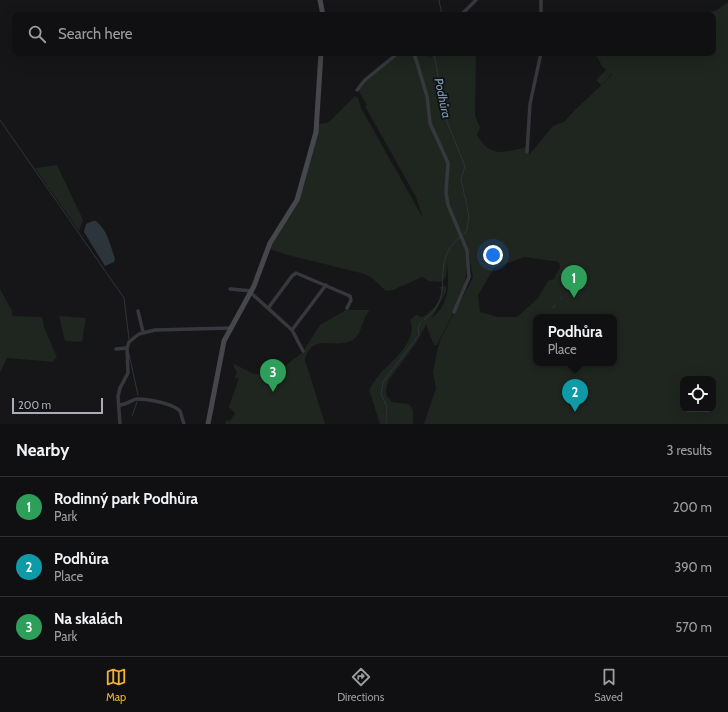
<!DOCTYPE html>
<html lang="en">
<head>
<meta charset="utf-8">
<style>
  :root { --surface:#101012; --page:#19191b; --text:#f1f3f6; --muted:#9c9d9f; --line:#303032; --accent:#f2b134 }
  body { margin:0; font-family:Cabin,sans-serif; background:var(--page); color:var(--text) }
  .controls { position:absolute; right:12px; bottom:12px; display:grid; overflow:hidden; border-radius:8px; box-shadow:0 4px 16px #0002 }
  .controls button { width:36px; height:36px; display:grid; place-items:center; padding:0; border:0; border-bottom:1px solid var(--line); background:var(--surface); color:var(--text); font:20px sans-serif }
  .scale { position:absolute; left:12px; bottom:10px; width:91px; box-sizing:border-box; padding-left:4px; border:2px solid #a8adb8; border-top:0; font-size:11px; line-height:14px; white-space:nowrap; color:#a8adb8; -webkit-text-stroke:3px #111113; paint-order:stroke }
  .you { position:absolute; left:493px; top:255px; width:14px; height:14px; margin:-10px; border:3px solid #fff; border-radius:50%; background:#1a73e8; box-shadow:0 0 0 6px #1a73e833 }
  .badge { display:grid; place-items:center; width:26px; height:26px; border-radius:50%; background:var(--accent); color:#fff; font-size:13px; font-weight:700 }
  .pin { position:absolute; translate:-50% -33px; filter:drop-shadow(0 1px 2px #0008) }
  .pin::after { content:''; position:absolute; top:21px; width:14px; height:12px; background:inherit; clip-path:polygon(0 0,100% 0,50% 100%) }
  .popup { position:absolute; left:533px; top:314px; width:84px; height:52px; box-sizing:border-box; display:grid; place-content:center; border-radius:8px; background:var(--surface); filter:drop-shadow(0 1px 3px #0005); font-size:13px; white-space:nowrap; color:var(--muted) }
  .popup b { font-size:15px; color:var(--text) }
  .popup::after { content:''; position:absolute; left:50%; top:100%; margin-left:-8px; border:8px solid transparent; border-top-color:var(--surface) }
  .list { margin:0; padding:0; list-style:none }
  h2 { display:flex; justify-content:space-between; align-items:center; height:52px; margin:0; padding:0 16px; font-size:17px }
  h2 small { font-size:13px; font-weight:400; color:var(--muted) }
  .list li { display:grid; grid-template-columns:26px 1fr auto; gap:12px; align-items:center; box-sizing:border-box; height:60px; padding:0 16px; border-top:1px solid var(--line) }
  .list b { display:block; font-size:15px; white-space:nowrap }
  .list p { margin:0; font-size:13px; white-space:nowrap; color:var(--muted) }
  .list em { font-size:13px; font-style:normal; color:var(--muted) }
  .icon { flex:none; width:22px; height:22px; fill:none; stroke:currentColor; stroke-width:2; stroke-linecap:round; stroke-linejoin:round }
  .map { position:relative; flex:none; width:728px; height:424px; overflow:hidden }
  .search { position:absolute; background:var(--surface); box-shadow:0 4px 16px #0002; left:12px; right:12px; top:12px; height:44px; display:flex; align-items:center; gap:10px; box-sizing:border-box; padding:0 14px; border-radius:8px; color:var(--muted); font-size:15px }
  .sheet { height:232px; background:var(--surface) }
  nav { display:flex; justify-content:space-around; align-items:center; box-sizing:border-box; height:56px; border-top:1px solid var(--line); background:var(--surface); font-size:11px; color:var(--muted) }
  nav a { display:grid; justify-items:center; gap:2px }
  nav .on { color:var(--accent) }
  .map>svg:first-child { display:block }
  .green { fill:#1e261f; fill-rule:evenodd }
  .water { fill:#2c353c }
  .lines { fill:none; stroke-linecap:round; stroke-linejoin:round }
  .stream { stroke:#2c353c; stroke-width:1 }
  .street { stroke:#37383d; stroke-width:3.5 }
  .secondary { stroke:#45474d; stroke-width:5 }
  .labels { text-anchor:middle; dominant-baseline:central; stroke-width:3.5; stroke-linejoin:round; paint-order:stroke }
  .water-label { font-size:12px; font-style:italic; fill:#7f9bb3; stroke:#111113 }
</style>
</head>
<body>
<div class="map">
<svg width="728" height="424" viewBox="0 0 728 424">
  <rect width="100%" height="100%" fill="#161618"/>
  <g class="green">
    <path d="M 728,2 L 728,424 L 424,424 L 436,388 L 433,373 L 437,351 L 441,338 L 473,278 L 468,247 L 457,222 L 454,223 C 458,230 463,238 465,245 C 474,281 452,314 437,345 L 434,345 L 426,325 L 416,343 L 388,381 L 386,390 L 387,396 L 392,402 L 409,404 L 413,410 L 413,424 L 380,424 L 369,390 C 372,385 375,379 379,375 C 392,361 419,340 410,320 L 416,315 L 422,317 C 432,312 439,302 443,292 L 439,287 L 446,286 L 446,292 L 432,318 C 450,303 449,285 447,263 L 446,277 L 441,282 L 429,281 L 422,277 L 393,290 L 386,291 L 372,278 L 365,274 L 288,255 L 270,249 L 271,243 L 291,211 L 319,124 L 327,123 L 332,119 L 355,96 L 358,98 L 361,108 L 423,218 L 416,197 L 365,106 L 367,105 L 358,90 C 365,82 391,56 400,53 C 409,50 423,53 430,57 L 437,53 L 476,53 L 475,115 L 480,128 L 477,135 C 492,160 504,151 529,147 L 529,155 L 553,126 L 564,122 L 575,110 L 612,75 L 610,73 L 611,75 L 601,85 L 596,80 L 606,70 L 602,66 L 595,53 L 713,53 L 713,15 L 702,15 L 717,10 ZM 525,257 L 559,262 L 560,267 L 554,279 L 548,281 L 538,298 L 517,317 L 498,317 L 480,312 L 478,295 L 494,268 ZM 536,317 L 614,317 L 614,363 L 536,363 ZM 683,379 L 713,379 L 713,409 L 683,409 Z"/>
    <path d="M 57,165 L 83,220 L 79,231 L 35,168 Z"/>
    <path d="M 0,289 L 12,311 L 12,316 L 42,317 L 44,327 L 57,358 L 54,359 L 54,362 L 7,358 L 0,373 Z"/>
    <path d="M 346,310 L 370,310 C 361,319 363,335 351,341 C 333,349 312,332 305,360 L 325,424 L 225,424 L 226,420 L 230,421 L 235,413 L 229,407 L 239,378 L 235,378 L 237,372 L 234,368 L 234,364 L 254,374 L 266,374 L 278,371 L 302,353 L 320,325 Z"/>
    <path d="M 59,316 L 86,318 L 82,342 L 65,341 Z"/>
  </g>
  <path class="water" d="M 93,221 L 96,221 C 107,229 111,247 115,259 L 114,262 L 105,266 L 84,232 L 86,224 Z"/>
  <g class="lines">
    <g class="stream">
      <path d="M 439,0 L 442,15"/>
      <path d="M 434,53 L 445,117 L 465,166 L 461,179 L 469,216 L 467,230 L 464,234"/>
      <path d="M 0,120 L 124,298 L 129,339"/>
      <path d="M 560,299 L 562,297"/>
      <path d="M 553,308 L 555,305"/>
      <path d="M 424,320 C 460,293 426,265 460,237"/>
      <path d="M 129,354 L 138,395"/>
      <path d="M 132,416 L 137,402"/>
      <path d="M 386,424 L 387,407 L 381,394 L 383,382 L 419,335 L 418,328 L 421,322"/>
    </g>
    <g class="street">
      <path d="M 541,0 L 541,15"/>
      <path d="M 461,15 L 476,0"/>
      <path d="M 414,53 L 427,96 L 430,123 L 448,163 L 446,193 L 448,205 L 467,250 L 469,277 L 454,312"/>
      <path d="M 357,90 L 365,80 L 398,53"/>
      <path d="M 527,152 L 530,104 L 541,53"/>
      <path d="M 230,289 L 252,291"/>
      <path d="M 251,293 L 292,330 L 303,351"/>
      <path d="M 269,307 L 292,276 L 296,273 L 350,296 L 351,300 L 347,308"/>
      <path d="M 138,311 L 143,332"/>
      <path d="M 292,330 L 326,285"/>
      <path d="M 116,349 L 127,348"/>
      <path d="M 119,405 C 128,405 132,399 137,399 C 148,399 172,403 180,411 L 184,424"/>
      <path d="M 120,424 L 118,396 L 120,388 L 128,373 L 127,348 L 129,342 L 139,334 L 155,330 L 231,328"/>
    </g>
    <g class="secondary">
      <path d="M 320,0 L 323,15"/>
      <path d="M 208,424 L 224,341 L 254,286 L 270,243 L 297,200 L 306,168 L 316,132 L 321,53"/>
    </g>
  </g>
  <g class="labels">
    <g class="water-label">
      <text transform="translate(443 98) rotate(78)">Podhůra</text>
    </g>
  </g>
</svg>
<div class="controls">
<button><svg class="icon" aria-label="locate" viewBox="0 0 24 24"><circle cx="12" cy="12" r="6"/><path d="M12 2v4M12 18v4M2 12h4M18 12h4"/></svg></button>
</div>
<div class="scale">200 m</div>
<div class="you"></div>
<div class="pin badge" style="left:574px;top:298px;background:#2e9e5b">1</div>
<div class="pin badge" style="left:575px;top:412px;background:#0f9aa8">2</div>
<div class="popup"><b>Podhůra</b>Place</div>
<div class="pin badge" style="left:273px;top:392px;background:#2e9e5b">3</div>
<div class="search"><svg class="icon" aria-label="search" viewBox="0 0 24 24"><circle cx="10" cy="10" r="6"/><path d="M15 15l6 6"/></svg>Search here</div>
</div>
<section class="sheet">
<h2>Nearby<small>3 results</small></h2>
<ul class="list">
<li><span class="badge" style="background:#2e9e5b">1</span><div><b>Rodinný park Podhůra</b><p>Park</p></div><em>200 m</em></li>
<li><span class="badge" style="background:#0f9aa8">2</span><div><b>Podhůra</b><p>Place</p></div><em>390 m</em></li>
<li><span class="badge" style="background:#2e9e5b">3</span><div><b>Na skalách</b><p>Park</p></div><em>570 m</em></li>
</ul>
</section>
<nav>
<a class="on"><svg class="icon" aria-label="map" viewBox="0 0 24 24"><path d="M3 6l6-2 6 2 6-2v14l-6 2-6-2-6 2zM9 4v14M15 6v14"/></svg>Map</a>
<a><svg class="icon" aria-label="directions" viewBox="0 0 24 24"><path d="M12 3l9 9-9 9-9-9zM9 14v-3h6M13 9l2 2-2 2"/></svg>Directions</a>
<a><svg class="icon" aria-label="saved" viewBox="0 0 24 24"><path d="M7 4h10v16l-5-4-5 4z"/></svg>Saved</a>
</nav>
</body>
</html>
